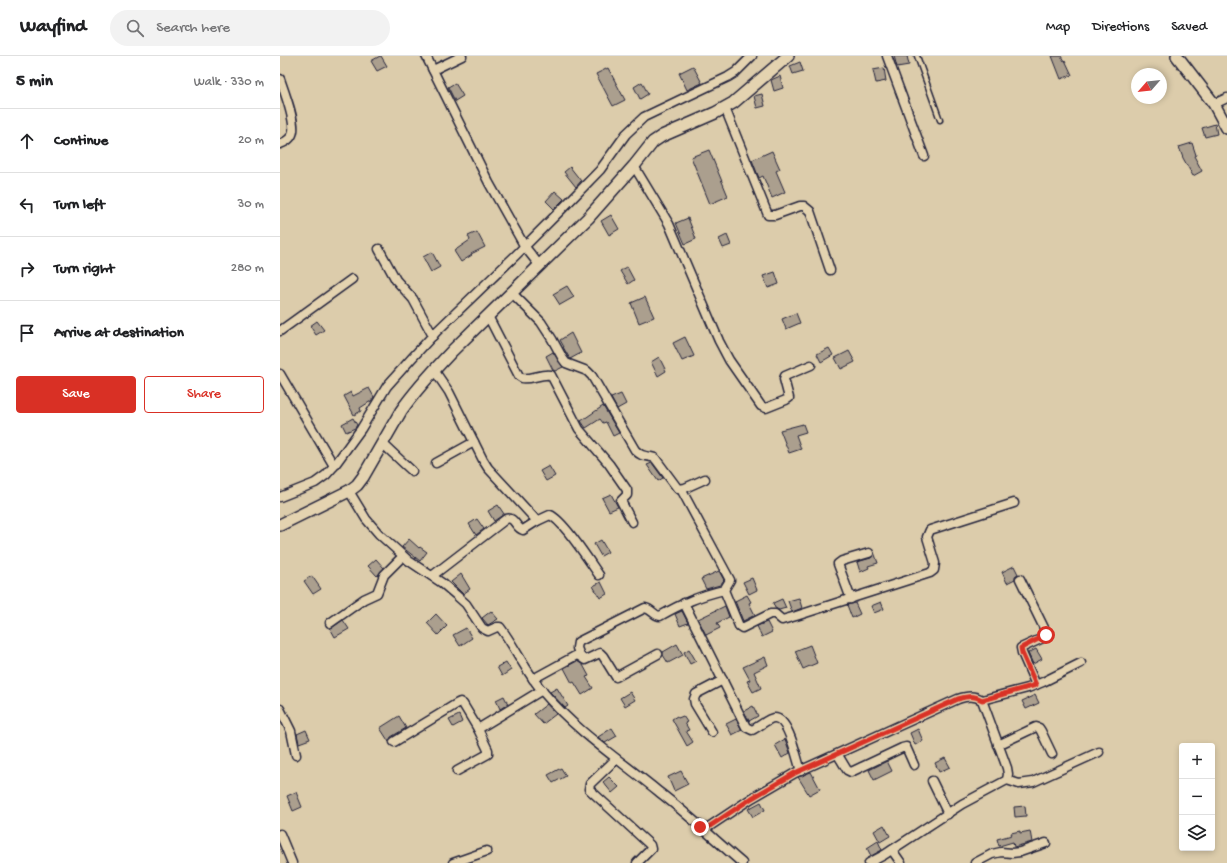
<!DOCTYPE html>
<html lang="en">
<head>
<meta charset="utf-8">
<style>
  :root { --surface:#fff; --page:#f2f2f2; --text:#202124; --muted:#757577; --line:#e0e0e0; --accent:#d93025 }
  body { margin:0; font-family:"Gochi Hand",sans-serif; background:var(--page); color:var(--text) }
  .controls { position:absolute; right:12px; bottom:12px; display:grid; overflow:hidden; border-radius:4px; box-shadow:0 2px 6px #0003 }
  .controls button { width:36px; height:36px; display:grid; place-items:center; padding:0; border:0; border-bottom:1px solid var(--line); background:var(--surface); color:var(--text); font:20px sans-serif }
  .compass { position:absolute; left:851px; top:12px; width:36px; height:36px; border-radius:50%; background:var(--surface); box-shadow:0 2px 6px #0003; rotate:242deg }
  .stop { position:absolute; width:12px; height:12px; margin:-9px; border:3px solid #d93025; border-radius:50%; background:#fff }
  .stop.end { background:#d93025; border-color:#fff; box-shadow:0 1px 4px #0008 }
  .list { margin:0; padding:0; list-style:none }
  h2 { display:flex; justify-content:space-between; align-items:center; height:52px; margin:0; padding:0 16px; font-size:17px }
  h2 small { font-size:13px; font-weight:400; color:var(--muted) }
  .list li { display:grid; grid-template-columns:26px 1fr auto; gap:12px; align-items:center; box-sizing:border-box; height:64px; padding:0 16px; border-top:1px solid var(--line) }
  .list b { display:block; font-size:15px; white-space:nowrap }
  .list em { font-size:13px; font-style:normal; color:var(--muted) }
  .actions { display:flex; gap:8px; padding:12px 16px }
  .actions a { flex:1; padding:9px 0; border:1px solid var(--accent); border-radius:4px; text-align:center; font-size:14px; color:var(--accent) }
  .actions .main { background:var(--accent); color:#fff }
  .icon { flex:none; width:22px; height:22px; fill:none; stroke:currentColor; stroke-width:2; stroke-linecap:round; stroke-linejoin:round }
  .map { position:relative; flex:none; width:947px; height:807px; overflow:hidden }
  header { display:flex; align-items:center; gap:24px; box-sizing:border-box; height:56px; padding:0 20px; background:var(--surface); border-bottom:1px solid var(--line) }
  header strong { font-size:19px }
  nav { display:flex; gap:22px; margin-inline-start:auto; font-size:14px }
  .search { width:280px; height:36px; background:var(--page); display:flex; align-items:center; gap:10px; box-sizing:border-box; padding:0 14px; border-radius:22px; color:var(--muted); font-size:15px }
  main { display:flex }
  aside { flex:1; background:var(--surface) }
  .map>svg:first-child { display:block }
  .building { fill:#ab9f8e; stroke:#22223b }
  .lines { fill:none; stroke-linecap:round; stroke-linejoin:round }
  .lane-casing { stroke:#22223b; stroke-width:7 }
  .street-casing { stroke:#22223b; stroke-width:11 }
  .secondary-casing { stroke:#22223b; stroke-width:14 }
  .lane { stroke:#e4d3b0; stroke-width:4 }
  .street { stroke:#e4d3b0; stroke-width:8 }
  .secondary { stroke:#e4d3b0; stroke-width:11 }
  .route { stroke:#d93025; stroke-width:5 }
</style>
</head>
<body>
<header>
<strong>Wayfind</strong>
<div class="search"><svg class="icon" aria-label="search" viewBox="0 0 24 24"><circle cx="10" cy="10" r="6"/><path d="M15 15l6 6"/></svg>Search here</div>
<nav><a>Map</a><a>Directions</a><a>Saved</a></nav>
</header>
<main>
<aside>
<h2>5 min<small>Walk · 330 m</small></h2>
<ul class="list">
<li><svg class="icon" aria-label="ahead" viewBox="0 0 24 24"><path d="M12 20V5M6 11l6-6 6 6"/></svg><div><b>Continue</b></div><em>20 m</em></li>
<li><svg class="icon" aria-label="left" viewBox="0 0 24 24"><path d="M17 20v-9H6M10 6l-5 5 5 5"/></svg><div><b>Turn left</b></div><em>30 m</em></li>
<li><svg class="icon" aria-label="right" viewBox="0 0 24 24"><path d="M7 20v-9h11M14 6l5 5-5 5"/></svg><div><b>Turn right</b></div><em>280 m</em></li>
<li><svg class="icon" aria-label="arrive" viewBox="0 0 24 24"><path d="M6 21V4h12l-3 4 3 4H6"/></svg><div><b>Arrive at destination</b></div></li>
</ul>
<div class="actions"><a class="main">Save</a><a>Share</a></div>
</aside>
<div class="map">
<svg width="947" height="807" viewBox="0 0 947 807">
  <rect width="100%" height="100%" fill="#dcccab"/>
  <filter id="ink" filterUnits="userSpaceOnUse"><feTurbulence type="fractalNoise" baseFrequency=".025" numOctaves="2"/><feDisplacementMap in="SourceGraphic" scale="8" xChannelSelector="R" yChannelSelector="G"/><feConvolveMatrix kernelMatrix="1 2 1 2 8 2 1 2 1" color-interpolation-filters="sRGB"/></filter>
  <g filter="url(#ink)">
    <g class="building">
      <path d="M 100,0 L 101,0 L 107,10 L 97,15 L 91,5 Z"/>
      <path d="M 614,0 L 627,0 L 629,9 L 617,11 Z"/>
      <path d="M 772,0 L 781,0 L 784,5 L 785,4 L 792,19 L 781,23 Z"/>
      <path d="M 520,6 L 523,15 L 513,18 L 510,10 Z"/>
      <path d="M 413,10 L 422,27 L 407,34 L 399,17 Z"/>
      <path d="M 328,12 L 345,44 L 333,50 L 316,18 Z"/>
      <path d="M 604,12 L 606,25 L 596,27 L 593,14 Z"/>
      <path d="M 500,20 L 503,32 L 494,35 L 491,24 Z"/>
      <path d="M 362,26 L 368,38 L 360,43 L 354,31 Z"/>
      <path d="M 175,27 L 183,40 L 175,45 L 168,31 Z"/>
      <path d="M 482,38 L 485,50 L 477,52 L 474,40 Z"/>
      <path d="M 935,68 L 937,78 L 925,81 L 922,72 Z"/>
      <path d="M 912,87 L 916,99 L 914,100 L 922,115 L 913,120 L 903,102 L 899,91 Z"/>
      <path d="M 429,94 L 448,140 L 430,148 L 411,101 Z"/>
      <path d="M 492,95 L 500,113 L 496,115 L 505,136 L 492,142 L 483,120 L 479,122 L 472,104 Z"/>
      <path d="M 290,111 L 301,125 L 296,131 L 284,116 Z"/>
      <path d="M 275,135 L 284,143 L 274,153 L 266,145 Z"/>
      <path d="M 331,159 L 339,173 L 329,179 L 321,165 Z"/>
      <path d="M 408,162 L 416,183 L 405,188 L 396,167 Z"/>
      <path d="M 197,176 L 205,191 L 191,198 L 192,199 L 181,206 L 174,195 L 190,184 L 188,180 Z"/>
      <path d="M 447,179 L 451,189 L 443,192 L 439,183 Z"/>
      <path d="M 152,196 L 160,211 L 151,216 L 143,201 Z"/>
      <path d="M 347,211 L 354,224 L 348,228 L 340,215 Z"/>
      <path d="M 495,216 L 499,228 L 488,232 L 483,220 Z"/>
      <path d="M 287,230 L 294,241 L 280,249 L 273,238 Z"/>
      <path d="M 365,241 L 374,261 L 359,267 L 351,247 Z"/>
      <path d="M 516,257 L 520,267 L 506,273 L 502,263 Z"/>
      <path d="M 37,265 L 44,274 L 36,279 L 30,270 Z"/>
      <path d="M 291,277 L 301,297 L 290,303 L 283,291 L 284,291 L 280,284 Z"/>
      <path d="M 405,281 L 414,300 L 402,305 L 393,287 Z"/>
      <path d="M 549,292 L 553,299 L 541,306 L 537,298 Z"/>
      <path d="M 569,295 L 575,306 L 561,313 L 555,302 Z"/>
      <path d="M 273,296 L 283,311 L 275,315 L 273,314 L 266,300 Z"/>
      <path d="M 379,301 L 386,315 L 378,320 L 371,306 Z"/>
      <path d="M 89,332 L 94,341 L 91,345 L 80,352 L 81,355 L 74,359 L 64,340 L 71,336 L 73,340 Z"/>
      <path d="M 341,338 L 346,348 L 337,353 L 331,342 Z"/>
      <path d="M 323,350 L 339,377 L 333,380 L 326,366 L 323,367 L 320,363 L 306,372 L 301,365 Z"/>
      <path d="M 73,362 L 77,369 L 75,372 L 66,376 L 62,368 Z"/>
      <path d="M 523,368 L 526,376 L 516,379 L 521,393 L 509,397 L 500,374 Z"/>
      <path d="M 372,407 L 383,422 L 378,425 L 367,409 Z"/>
      <path d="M 269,410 L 275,420 L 266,425 L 260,415 Z"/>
      <path d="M 331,438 L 338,451 L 329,455 L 322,442 Z"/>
      <path d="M 218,449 L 224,458 L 214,465 L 208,455 Z"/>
      <path d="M 197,463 L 204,473 L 196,479 L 189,468 Z"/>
      <path d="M 129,483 L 139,492 L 140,491 L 147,496 L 140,505 L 122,491 Z"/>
      <path d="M 321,484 L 328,496 L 321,500 L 314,488 Z"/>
      <path d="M 594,496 L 598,507 L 588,510 L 589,512 L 580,516 L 577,506 L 591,502 L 593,500 Z"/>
      <path d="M 96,503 L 104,512 L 97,520 L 88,510 Z"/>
      <path d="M 734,510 L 738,518 L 735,520 L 735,523 L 727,527 L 722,516 Z"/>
      <path d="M 439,515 L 444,524 L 440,529 L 426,533 L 421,523 Z"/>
      <path d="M 181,518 L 190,533 L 183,538 L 171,526 Z"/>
      <path d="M 32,520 L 41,533 L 33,538 L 24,525 Z"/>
      <path d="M 472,522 L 477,534 L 469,538 L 463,526 Z"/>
      <path d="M 321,526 L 327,538 L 320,542 L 313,530 Z"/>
      <path d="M 467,539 L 471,546 L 469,547 L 475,559 L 463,565 L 455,545 Z"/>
      <path d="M 519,542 L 522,552 L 512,556 L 508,545 Z"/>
      <path d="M 502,543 L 506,552 L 499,554 L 495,552 L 493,547 Z"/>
      <path d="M 601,546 L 604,553 L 594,557 L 591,550 Z"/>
      <path d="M 575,547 L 580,558 L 572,562 L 567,549 Z"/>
      <path d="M 445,550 L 449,561 L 437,567 L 440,572 L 426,579 L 418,563 Z"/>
      <path d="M 211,555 L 218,563 L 208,569 L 202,562 Z"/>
      <path d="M 402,555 L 408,567 L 400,570 L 395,558 Z"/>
      <path d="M 156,558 L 167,570 L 158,579 L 147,567 Z"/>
      <path d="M 63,564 L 69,573 L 55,581 L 50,572 L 53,571 Z"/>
      <path d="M 487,566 L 492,576 L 482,581 L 477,570 Z"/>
      <path d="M 186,572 L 192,582 L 180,590 L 173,579 Z"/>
      <path d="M 397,588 L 403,599 L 388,607 L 383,599 L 383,596 Z"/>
      <path d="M 530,589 L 537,607 L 523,613 L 515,595 Z"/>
      <path d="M 409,593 L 416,605 L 410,608 L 404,596 Z"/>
      <path d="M 756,593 L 762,603 L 753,608 L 748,597 Z"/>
      <path d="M 485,601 L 488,609 L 474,616 L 481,632 L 473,636 L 467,625 L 470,624 L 463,611 Z"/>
      <path d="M 297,605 L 303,609 L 309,620 L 306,621 L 313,632 L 302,639 L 294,626 L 292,627 L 284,612 Z"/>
      <path d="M 226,606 L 231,614 L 222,620 L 217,611 Z"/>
      <path d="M 277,632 L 288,650 L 285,652 L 270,636 Z"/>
      <path d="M 350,636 L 355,644 L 345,650 L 340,642 Z"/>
      <path d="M 755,639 L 759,647 L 746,653 L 742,645 Z"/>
      <path d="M 224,640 L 228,648 L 220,653 L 216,644 Z"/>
      <path d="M 267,648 L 276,658 L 263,668 L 254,658 Z"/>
      <path d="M 473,650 L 478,660 L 469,665 L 464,655 Z"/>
      <path d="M 179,659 L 182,666 L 173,671 L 169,664 Z"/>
      <path d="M 119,660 L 126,672 L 111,681 L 109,686 L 100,672 Z"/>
      <path d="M 397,660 L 398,662 L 403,660 L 407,666 L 405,667 L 409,674 L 406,675 L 413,686 L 407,690 L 392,663 Z"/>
      <path d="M 456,663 L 462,674 L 452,679 L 446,668 Z"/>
      <path d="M 332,672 L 337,680 L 325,687 L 318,681 Z"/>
      <path d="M 638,673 L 643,685 L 635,689 L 630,677 Z"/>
      <path d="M 26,674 L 30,683 L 19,687 L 17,678 Z"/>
      <path d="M 505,683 L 510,697 L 502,702 L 495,689 Z"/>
      <path d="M 665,702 L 670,711 L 659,716 L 655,707 Z"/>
      <path d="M 607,705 L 612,715 L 594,724 L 589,714 Z"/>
      <path d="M 281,712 L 286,720 L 273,727 L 268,719 Z"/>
      <path d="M 401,715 L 408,728 L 394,735 L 388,721 Z"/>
      <path d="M 531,716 L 540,733 L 529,739 L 518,721 Z"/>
      <path d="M 329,721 L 339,731 L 332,737 L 323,726 Z"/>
      <path d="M 16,736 L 22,751 L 13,755 L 7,740 Z"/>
      <path d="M 481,746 L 485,754 L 473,761 L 468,753 Z"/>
      <path d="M 745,750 L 746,760 L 735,761 L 734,751 Z"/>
      <path d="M 604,769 L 610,780 L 600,786 L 594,775 Z"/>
      <path d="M 740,775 L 740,777 L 750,775 L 752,786 L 734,791 L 733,786 L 719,790 L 717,783 L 732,779 L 731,777 Z"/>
      <path d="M 598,785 L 602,794 L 591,800 L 587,792 Z"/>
    </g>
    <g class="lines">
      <g class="lane-casing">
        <path id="lane" d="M 637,0 L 660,64"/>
      </g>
      <g class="street-casing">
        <g id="street">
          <path d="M 146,0 L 209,127 L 245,191 L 260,210"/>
          <path d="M 607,0 L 644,100"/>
          <path d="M 153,14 L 182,0"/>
          <path d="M 0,23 C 4,35 15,63 13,75 C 12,82 6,86 0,88"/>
          <path d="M 934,48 L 947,42"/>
          <path d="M 445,52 L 488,159 L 495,159 L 520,150 L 524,150 L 530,155 L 550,214"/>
          <path d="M 354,110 L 389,168 L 439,285 L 449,304 L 481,350 L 486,352 L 506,344 L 509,342 L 504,323 L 505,320 L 531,309"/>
          <path d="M 99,193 L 116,224 L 133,243 L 153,280"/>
          <path d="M 231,236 L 261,266 L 272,283 L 283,303 L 286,307 L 307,315 L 312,320 L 355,394 C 363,402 366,399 375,402 L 398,433 L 405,432 L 425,423"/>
          <path d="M 208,260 L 239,320 L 242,322 C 251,324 261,317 271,319 L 299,373 L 329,408 L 347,434 L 347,439 L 341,445 L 352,466"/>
          <path d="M 0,275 L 72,223"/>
          <path d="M 154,314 L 169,336 L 203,404 L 208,412 L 257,465 L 270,459 C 283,464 310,506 319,519"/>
          <path d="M 0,318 L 54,410"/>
          <path d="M 102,387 L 132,415"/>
          <path d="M 156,407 L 194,386"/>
          <path d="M 401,433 L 450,524 L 444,534"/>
          <path d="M 69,435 L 86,463 L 99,478 L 129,505 L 162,527 L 176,539 L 186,548 L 202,572 L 208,575 L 217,571 L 220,571 C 236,592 246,617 264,637 C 297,676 340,704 379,736 C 408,758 434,783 462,807"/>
          <path d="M 0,441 L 35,427 L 46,419 L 54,410 L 81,373 L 107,330 L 132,302 L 157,275 L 235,200 L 282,153 L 320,114 L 346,78 L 364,61 L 448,21 L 456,16 L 472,0"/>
          <path d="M 152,520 L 226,463 C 235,460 235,472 243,474 L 257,465"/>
          <path d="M 740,523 L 766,576 L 765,581 L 741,592 L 742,597 L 756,629"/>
          <path d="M 571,543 L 558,508 L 562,505 L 589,497"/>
          <path d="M 404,547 L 466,671 L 472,674 C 479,671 488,662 494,662 C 509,661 517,704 521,715"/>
          <path d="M 50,567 L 84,543 L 97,537 L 104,519 L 123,500"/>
          <path d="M 300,600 L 297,592 L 298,586 L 365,552 C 372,553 374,560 380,560 C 403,547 419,540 444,534 L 459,570 L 462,572 L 490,558 L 495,558 L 502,564 L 516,560 L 650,517 L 654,514 L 655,507 L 647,481 L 650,474 L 734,447"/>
          <path d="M 253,623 L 295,600 L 298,599 L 305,604 L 320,597 L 323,600 L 336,621 L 378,598"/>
          <path d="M 0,653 L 11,675 L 16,699"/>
          <path d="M 432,676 L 415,648 L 414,643 L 416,638 L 443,624"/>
          <path d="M 114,686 L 178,647 L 180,646 L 183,648 L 198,673 L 262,634"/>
          <path d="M 718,689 L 756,671 L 759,672 L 761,675 L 772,698"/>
          <path d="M 558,699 L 567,714 L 571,716 L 622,692 L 626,691 L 634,709"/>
          <path d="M 336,703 L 310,728 L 309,733 L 370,789 L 371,793 L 357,807"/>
          <path d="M 177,715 L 208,698 L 208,694 L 198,673"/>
          <path d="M 727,724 L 739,728 L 753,726 L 819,696"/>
          <path d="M 652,725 L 668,758"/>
          <path d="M 424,774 L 472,742 L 515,717 L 678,643 C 687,640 694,639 702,644"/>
          <path d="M 0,778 L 12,807"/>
          <path d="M 612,794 L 621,807"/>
          <path d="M 173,807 L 207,795"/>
          <path d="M 589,807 L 604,799 L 682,748 L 727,724 L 728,718 L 727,712 L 702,644 L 748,632 L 763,626 L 801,607"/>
          <path d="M 695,807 L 712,798 L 721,796 L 732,797 L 740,796 L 766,787"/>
        </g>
      </g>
      <g class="secondary-casing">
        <g id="secondary">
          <path d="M 897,0 L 934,48 L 947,72"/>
          <path d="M 0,469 L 69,435 L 77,429 L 83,421 L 121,355 C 136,333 155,313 173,294 L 308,162 L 354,110 L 373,86 L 382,80 L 435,57 L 453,47 L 508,0"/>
        </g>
      </g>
      <use href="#lane" class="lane"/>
      <use href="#street" class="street"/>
      <use href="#secondary" class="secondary"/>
    </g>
  </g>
  <g class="lines" filter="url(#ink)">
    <path class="route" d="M 420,771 L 424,774 L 472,742 L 515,717 L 678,643 C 688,640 694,639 702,644 L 756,629 L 742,597 L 741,592 L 766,579"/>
  </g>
</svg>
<div class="controls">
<button>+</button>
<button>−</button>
<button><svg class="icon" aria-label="layers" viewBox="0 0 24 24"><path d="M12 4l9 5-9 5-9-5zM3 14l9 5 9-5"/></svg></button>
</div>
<svg class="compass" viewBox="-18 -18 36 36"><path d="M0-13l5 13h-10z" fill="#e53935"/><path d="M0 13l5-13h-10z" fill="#757577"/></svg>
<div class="stop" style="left:766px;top:579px"></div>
<div class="stop end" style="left:420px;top:771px"></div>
</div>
</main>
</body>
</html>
